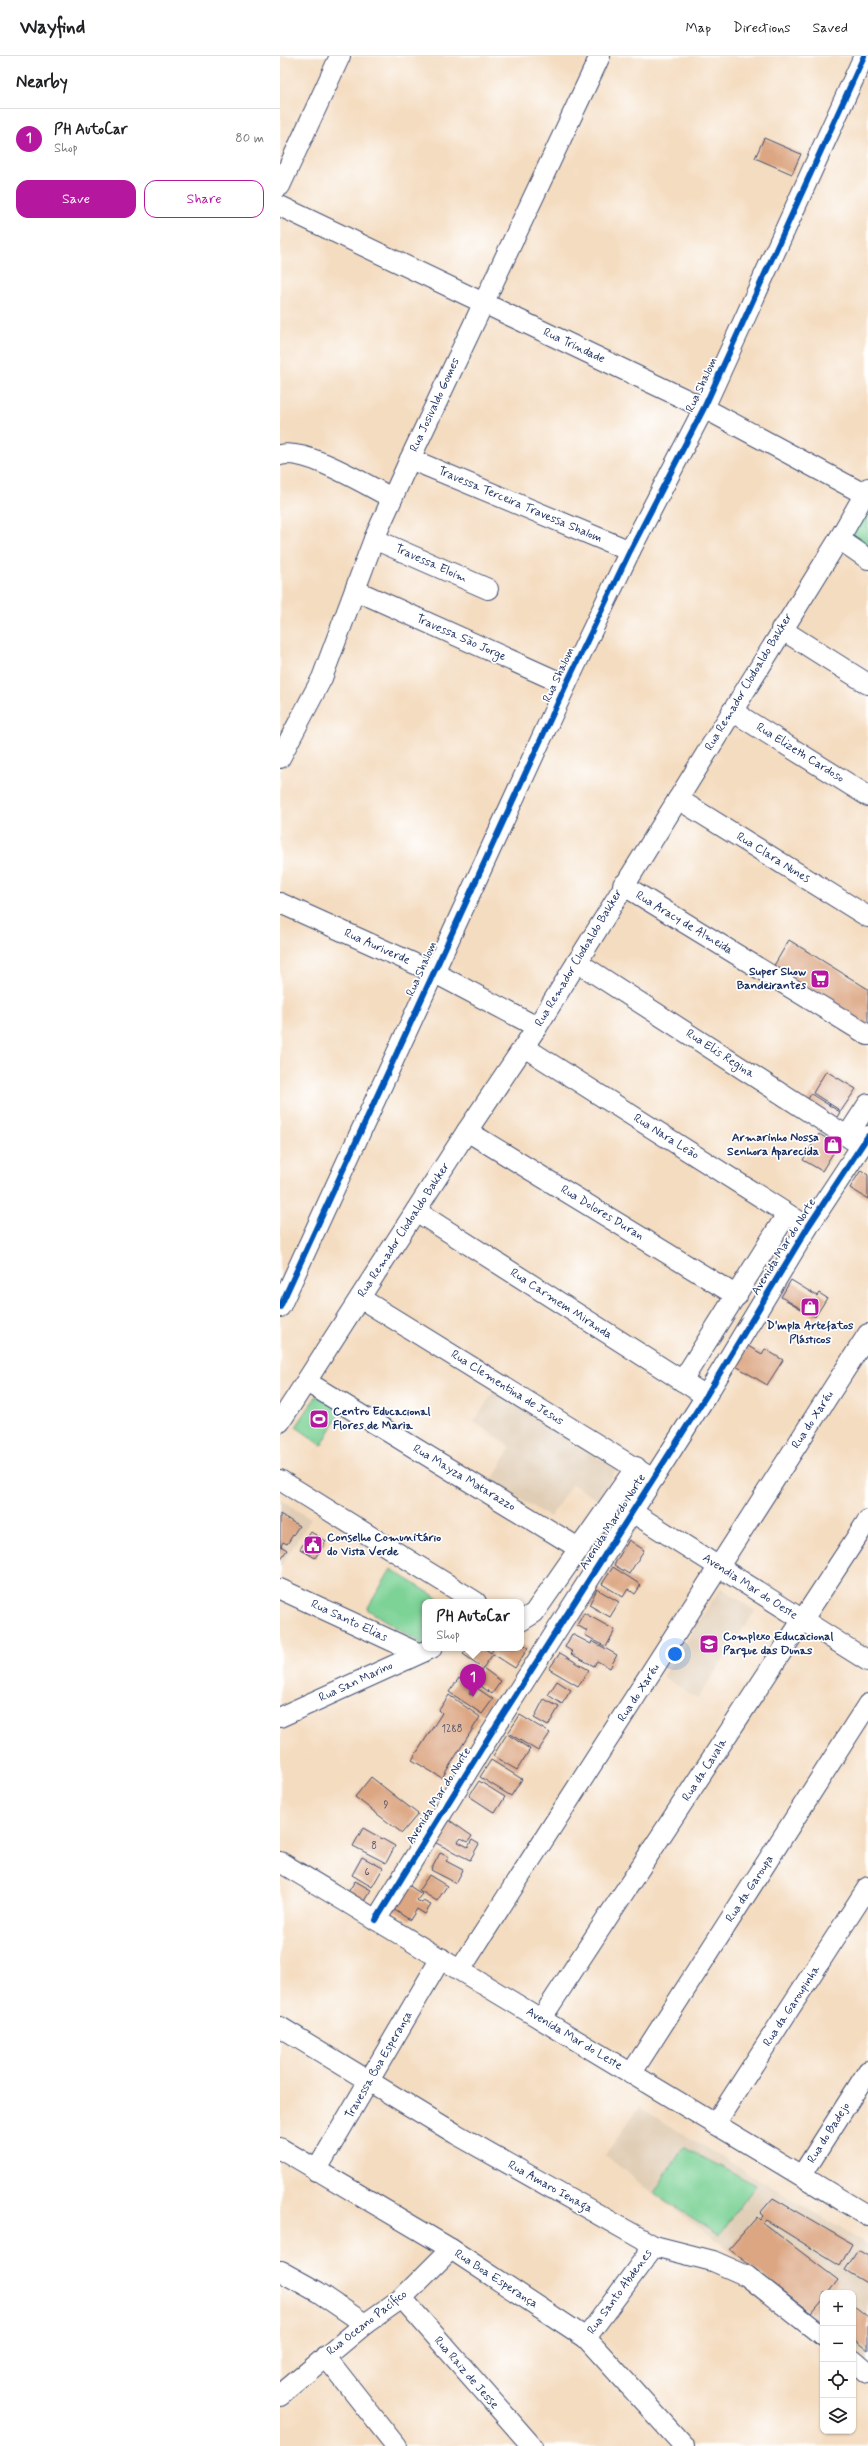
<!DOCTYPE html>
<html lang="en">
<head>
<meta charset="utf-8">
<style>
  :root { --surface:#fff; --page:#f2f2f2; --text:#202124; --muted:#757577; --line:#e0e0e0; --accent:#b5179e }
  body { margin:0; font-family:Mynerve,sans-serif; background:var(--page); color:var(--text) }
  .controls { position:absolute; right:12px; bottom:12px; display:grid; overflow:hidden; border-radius:8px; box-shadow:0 1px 3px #0004 }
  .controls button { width:36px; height:36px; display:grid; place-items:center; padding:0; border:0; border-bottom:1px solid var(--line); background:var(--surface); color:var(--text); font:20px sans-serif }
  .you { position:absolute; left:395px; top:1598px; width:14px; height:14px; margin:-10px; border:3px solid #fff; border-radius:50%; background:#1a73e8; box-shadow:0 0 0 6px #1a73e833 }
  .badge { display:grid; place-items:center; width:26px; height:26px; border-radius:50%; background:var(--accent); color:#fff; font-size:13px; font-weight:700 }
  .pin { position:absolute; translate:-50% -33px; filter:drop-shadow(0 1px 2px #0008) }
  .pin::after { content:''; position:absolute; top:21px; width:14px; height:12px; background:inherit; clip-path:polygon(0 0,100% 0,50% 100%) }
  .popup { position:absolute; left:142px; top:1543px; width:102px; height:52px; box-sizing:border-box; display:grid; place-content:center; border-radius:8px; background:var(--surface); filter:drop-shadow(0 1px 3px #0005); font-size:13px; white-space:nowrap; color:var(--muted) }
  .popup b { font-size:15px; color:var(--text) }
  .popup::after { content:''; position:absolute; left:50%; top:100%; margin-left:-8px; border:8px solid transparent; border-top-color:var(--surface) }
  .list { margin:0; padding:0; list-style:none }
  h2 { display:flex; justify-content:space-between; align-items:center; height:52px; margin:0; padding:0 16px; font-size:17px }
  h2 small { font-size:13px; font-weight:400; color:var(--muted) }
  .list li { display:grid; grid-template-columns:26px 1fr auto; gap:12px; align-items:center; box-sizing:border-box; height:60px; padding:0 16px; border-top:1px solid var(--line) }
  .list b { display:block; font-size:15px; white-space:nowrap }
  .list p { margin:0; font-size:13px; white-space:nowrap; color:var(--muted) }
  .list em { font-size:13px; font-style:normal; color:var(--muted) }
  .actions { display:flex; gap:8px; padding:12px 16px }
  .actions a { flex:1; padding:9px 0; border:1px solid var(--accent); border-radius:12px; text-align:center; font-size:14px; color:var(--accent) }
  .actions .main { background:var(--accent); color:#fff }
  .icon { flex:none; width:22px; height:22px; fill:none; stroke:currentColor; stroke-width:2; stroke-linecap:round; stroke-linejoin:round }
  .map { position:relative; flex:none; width:588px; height:2390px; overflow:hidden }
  header { display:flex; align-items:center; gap:24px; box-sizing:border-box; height:56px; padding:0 20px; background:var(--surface); border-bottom:1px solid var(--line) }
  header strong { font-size:19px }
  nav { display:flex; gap:22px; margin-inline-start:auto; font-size:14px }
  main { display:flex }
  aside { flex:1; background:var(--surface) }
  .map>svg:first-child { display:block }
  .built { fill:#e0cdb5 }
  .green { fill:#7dd296; stroke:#4c807a }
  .building { fill:#dca682 }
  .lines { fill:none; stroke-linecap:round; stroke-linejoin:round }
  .minor-casing { stroke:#3c496d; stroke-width:22 }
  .minor { stroke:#fff; stroke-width:20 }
  .cycleway-casing { stroke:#fff; stroke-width:8 }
  .cycleway { stroke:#0057b8; stroke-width:6 }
  .labels { text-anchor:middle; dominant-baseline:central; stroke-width:3.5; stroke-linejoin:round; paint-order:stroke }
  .number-label { font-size:10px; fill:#4b4d67 }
  .street-label { font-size:12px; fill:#1b2f5e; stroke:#fff }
  .poi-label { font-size:12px; font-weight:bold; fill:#1b2f5e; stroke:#fff; text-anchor:start }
</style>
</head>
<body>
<header>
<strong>Wayfind</strong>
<nav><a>Map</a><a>Directions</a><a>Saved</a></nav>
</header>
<main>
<aside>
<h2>Nearby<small></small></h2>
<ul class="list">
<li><span class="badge">1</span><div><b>PH AutoCar</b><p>Shop</p></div><em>80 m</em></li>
</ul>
<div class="actions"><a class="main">Save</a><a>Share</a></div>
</aside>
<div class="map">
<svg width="588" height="2390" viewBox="0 0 588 2390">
  <rect width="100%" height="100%" fill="#fff"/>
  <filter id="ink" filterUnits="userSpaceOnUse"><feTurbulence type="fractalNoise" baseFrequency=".025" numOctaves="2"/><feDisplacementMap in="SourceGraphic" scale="8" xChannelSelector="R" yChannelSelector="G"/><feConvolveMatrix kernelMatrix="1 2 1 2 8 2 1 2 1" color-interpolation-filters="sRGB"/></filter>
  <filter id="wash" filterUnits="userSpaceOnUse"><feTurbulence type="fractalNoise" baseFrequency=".012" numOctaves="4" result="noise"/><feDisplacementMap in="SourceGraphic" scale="16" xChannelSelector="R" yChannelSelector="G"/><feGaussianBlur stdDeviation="0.9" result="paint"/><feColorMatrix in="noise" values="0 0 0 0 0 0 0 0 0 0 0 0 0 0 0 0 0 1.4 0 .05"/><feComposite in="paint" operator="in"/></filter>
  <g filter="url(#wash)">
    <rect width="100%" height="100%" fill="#f4dcc0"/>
    <g class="built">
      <path d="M 214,1335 L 336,1413 L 319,1445 L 292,1428 L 270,1461 L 211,1426 L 231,1391 L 194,1366 Z"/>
      <path d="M 0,1444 L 31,1463 L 0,1511 Z"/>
      <path d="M 441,1532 L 475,1555 L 418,1642 L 383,1621 Z"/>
      <path d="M 359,2051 L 588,2189 L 588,2306 L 573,2294 L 573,2237 L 543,2237 L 543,2270 L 449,2193 L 373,2138 L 325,2099 Z"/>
    </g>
    <g class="green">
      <path d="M 588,433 L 588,503 L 559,483 Z"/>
      <path d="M 37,1339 L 61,1355 L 42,1389 L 16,1371 Z"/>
      <path d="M 111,1513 L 164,1546 L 145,1546 L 145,1590 L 87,1553 Z"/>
      <path d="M 403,2091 L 476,2129 L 439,2179 L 374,2137 Z"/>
    </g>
    <g id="blocks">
      <g class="building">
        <path d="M 484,82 L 521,98 L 512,118 L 475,102 Z"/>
        <path d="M 509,884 L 588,933 L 588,973 L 492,913 Z"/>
        <path d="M 546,1015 L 576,1033 L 561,1055 L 533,1037 Z"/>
        <path d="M 531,1038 L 560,1056 L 553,1068 L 524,1050 Z"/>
        <path d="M 539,1078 L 558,1089 L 542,1115 L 523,1104 Z"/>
        <path d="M 581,1114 L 588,1119 L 588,1143 L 570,1132 Z"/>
        <path d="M 511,1224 L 537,1240 L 539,1237 L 547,1242 L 535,1261 L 501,1241 Z"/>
        <path d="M 468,1290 L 482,1298 L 485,1293 L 503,1304 L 487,1329 L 456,1310 Z"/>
        <path d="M 0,1458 L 19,1470 L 7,1488 L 3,1486 L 1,1490 L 7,1494 L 0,1504 Z"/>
        <path d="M 31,1476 L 46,1485 L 35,1502 L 20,1493 Z"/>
        <path d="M 349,1484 L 364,1494 L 349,1518 L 334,1509 Z"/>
        <path d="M 333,1511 L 361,1529 L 355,1538 L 348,1533 L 343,1541 L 322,1528 Z"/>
        <path d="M 317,1533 L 339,1546 L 330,1561 L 309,1549 Z"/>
        <path d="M 304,1557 L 335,1574 L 326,1591 L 305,1579 L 307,1575 L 297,1569 Z"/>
        <path d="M 292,1578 L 311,1588 L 312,1585 L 337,1599 L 330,1612 L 317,1605 L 314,1610 L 291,1598 L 293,1596 L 285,1591 Z"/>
        <path d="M 241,1588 L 248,1592 L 235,1612 L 213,1598 L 203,1612 L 221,1625 L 212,1638 L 194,1625 L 203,1612 L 183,1598 L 188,1592 L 204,1592 L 211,1597 L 214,1592 L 241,1592 Z"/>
        <path d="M 280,1597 L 309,1614 L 298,1630 L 269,1613 Z"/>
        <path d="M 179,1622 L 193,1632 L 189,1638 L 192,1639 L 197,1632 L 213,1643 L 202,1658 L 169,1636 Z"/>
        <path d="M 277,1625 L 291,1634 L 282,1648 L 268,1639 Z"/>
        <path d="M 169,1639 L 200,1661 L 162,1722 L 132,1704 L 162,1657 L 159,1654 Z"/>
        <path d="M 264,1643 L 279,1651 L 268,1670 L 254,1662 Z"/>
        <path d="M 240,1659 L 270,1677 L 258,1695 L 228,1677 Z"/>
        <path d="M 227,1678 L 250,1693 L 237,1714 L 213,1700 Z"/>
        <path d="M 211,1704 L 242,1723 L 231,1740 L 200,1721 Z"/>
        <path d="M 91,1721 L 138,1758 L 122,1777 L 75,1741 Z"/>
        <path d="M 199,1725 L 225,1741 L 215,1757 L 189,1740 Z"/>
        <path d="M 169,1764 L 192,1780 L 188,1786 L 181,1782 L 178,1786 L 188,1791 L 192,1784 L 199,1788 L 190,1804 L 154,1786 Z"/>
        <path d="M 83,1772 L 115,1790 L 106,1807 L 73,1790 Z"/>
        <path d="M 160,1797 L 169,1801 L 166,1805 L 183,1814 L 176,1827 L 151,1814 Z"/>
        <path d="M 82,1801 L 103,1812 L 92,1831 L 72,1819 Z"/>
        <path d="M 149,1819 L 167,1830 L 157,1845 L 139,1834 Z"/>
        <path d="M 75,1825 L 91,1834 L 80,1851 L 65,1841 Z"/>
        <path d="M 128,1829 L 142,1838 L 137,1844 L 142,1847 L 143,1845 L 151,1849 L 145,1858 L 137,1853 L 130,1864 L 113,1853 Z"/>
        <path d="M 493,2142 L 572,2188 L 560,2210 L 486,2164 L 483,2167 L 558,2224 L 548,2237 L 543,2237 L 543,2244 L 532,2257 L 449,2193 L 477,2161 L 480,2164 L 483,2160 L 480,2157 Z"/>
        <path d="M 578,2194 L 588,2200 L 588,2228 L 565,2214 Z"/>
        <path d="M 573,2249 L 588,2261 L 588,2294 L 573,2282 Z"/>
      </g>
    </g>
  </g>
  <g filter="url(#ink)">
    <use href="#blocks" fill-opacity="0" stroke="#3c496d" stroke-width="1"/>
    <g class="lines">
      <g class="minor-casing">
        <g id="minor">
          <path d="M 0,130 L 60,0"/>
          <path d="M 0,150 L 424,352 L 584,438"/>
          <path d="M 0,399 C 27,392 86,429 112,442"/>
          <path d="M 130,403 L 350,495"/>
          <path d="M 94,483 L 208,533"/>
          <path d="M 559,483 L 588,503"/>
          <path d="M 75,534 L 286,629"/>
          <path d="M 501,573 L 588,628"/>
          <path d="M 452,655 L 588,740"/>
          <path d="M 0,702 L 42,622 L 94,483 L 130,403 L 320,0"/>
          <path d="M 398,743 L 588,861"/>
          <path d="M 343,829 L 588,979"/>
          <path d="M 0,847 L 153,916 L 257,971"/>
          <path d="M 297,906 L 582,1090"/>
          <path d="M 244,991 L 528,1171"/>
          <path d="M 187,1075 L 457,1240"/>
          <path d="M 567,1080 L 588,1048"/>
          <path d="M 136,1155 L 426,1340"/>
          <path d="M 80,1242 L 373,1423"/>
          <path d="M 0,1251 L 286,629 L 350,495 L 424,352 L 584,0"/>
          <path d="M 402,1325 L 507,1158"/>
          <path d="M 27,1326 L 300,1493"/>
          <path d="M 0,1366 L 187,1075 L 257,971 L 559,483 L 588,432"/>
          <path d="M 0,1424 L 196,1546"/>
          <path d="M 352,1456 L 588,1605"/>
          <path d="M 0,1533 L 138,1597"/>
          <path d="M 241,1565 L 254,1557 L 356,1411"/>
          <path d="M 0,1661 L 152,1592"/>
          <path d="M 0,1806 L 588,2160"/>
          <path d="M 96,1864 L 210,1679 L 426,1340 L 528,1171 L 588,1080"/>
          <path d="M 180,1914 L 588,1278"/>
          <path d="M 261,1963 L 588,1464"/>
          <path d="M 0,1971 L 176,2078 L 374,2190 L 433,2205 L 467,2220 L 543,2280"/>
          <path d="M 351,2018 L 588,1648"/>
          <path d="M 435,2068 L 588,1831"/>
          <path d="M 0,2092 L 171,2193 L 306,2282 L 404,2390"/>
          <path d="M 36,2115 L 161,1902"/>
          <path d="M 522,2119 L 588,2015"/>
          <path d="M 0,2215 L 38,2236 L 85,2268"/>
          <path d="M 122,2242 L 252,2390"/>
          <path d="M 306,2282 L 374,2190"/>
          <path d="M 45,2300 L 116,2390"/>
          <path d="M 573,2304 L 588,2317"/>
          <path d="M 0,2339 L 85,2268 L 122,2242 L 171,2193"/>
        </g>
      </g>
      <use href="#minor" class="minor"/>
      <g class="cycleway-casing">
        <g id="cycleway">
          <path d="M 0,1251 L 286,629 L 350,495 L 424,352 L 584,0"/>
          <path d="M 96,1864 L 210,1679 L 426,1340 L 528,1171 L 588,1080"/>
        </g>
      </g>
      <use href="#cycleway" class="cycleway"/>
    </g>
  </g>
  <defs>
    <g id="supermarket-square" transform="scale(1)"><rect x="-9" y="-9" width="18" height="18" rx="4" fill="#b5179e" stroke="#fff"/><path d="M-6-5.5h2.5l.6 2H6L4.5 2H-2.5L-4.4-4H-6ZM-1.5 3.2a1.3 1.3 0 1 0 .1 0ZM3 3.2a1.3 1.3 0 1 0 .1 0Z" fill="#fff"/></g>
    <g id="shop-square" transform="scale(1)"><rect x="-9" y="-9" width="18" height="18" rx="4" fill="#b5179e" stroke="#fff"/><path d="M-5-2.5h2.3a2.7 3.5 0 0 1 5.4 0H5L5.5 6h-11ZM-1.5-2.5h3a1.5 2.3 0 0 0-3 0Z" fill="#fff"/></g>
    <g id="stadium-square" transform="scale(1)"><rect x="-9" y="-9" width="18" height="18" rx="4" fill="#b5179e" stroke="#fff"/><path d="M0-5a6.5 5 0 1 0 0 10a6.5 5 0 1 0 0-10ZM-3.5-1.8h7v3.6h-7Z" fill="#fff"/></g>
    <g id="civic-square" transform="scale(1)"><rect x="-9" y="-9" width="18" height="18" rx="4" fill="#b5179e" stroke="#fff"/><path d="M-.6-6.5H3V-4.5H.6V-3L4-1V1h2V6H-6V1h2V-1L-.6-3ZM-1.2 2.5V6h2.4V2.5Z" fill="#fff"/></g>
    <g id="school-square" transform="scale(1)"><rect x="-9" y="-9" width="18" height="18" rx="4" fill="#b5179e" stroke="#fff"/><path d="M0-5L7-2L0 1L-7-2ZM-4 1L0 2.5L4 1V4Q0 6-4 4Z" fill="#fff"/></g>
  </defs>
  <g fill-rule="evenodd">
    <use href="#supermarket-square" x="540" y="923"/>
    <use href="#shop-square" x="553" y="1089"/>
    <use href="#shop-square" x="530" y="1251"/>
    <use href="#stadium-square" x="39" y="1363"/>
    <use href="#civic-square" x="33" y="1489"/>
    <use href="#school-square" x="429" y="1588"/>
  </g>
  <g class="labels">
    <g class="number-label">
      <text x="172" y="1673">1288</text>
      <text x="106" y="1749">9</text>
      <text x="94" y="1790">8</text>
      <text x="87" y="1816">6</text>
    </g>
    <g class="street-label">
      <text transform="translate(294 290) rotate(25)">Rua Trindade</text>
      <text transform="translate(422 329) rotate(-65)">Rua Shalom</text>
      <text transform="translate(155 349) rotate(-65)">Rua Josivaldo Gomes</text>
      <text transform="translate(240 449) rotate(23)">Travessa Terceira Travessa Shalom</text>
      <text transform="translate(151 508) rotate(24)">Travessa Eloim</text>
      <text transform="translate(181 582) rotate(24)">Travessa São Jorge</text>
      <text transform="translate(279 619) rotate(-65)">Rua Shalom</text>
      <text transform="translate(469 626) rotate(-59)">Rua Remador Clodoaldo Bakker</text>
      <text transform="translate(520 697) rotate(32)">Rua Elizeth Cardoso</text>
      <text transform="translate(493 802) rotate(32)">Rua Clara Nunes</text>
      <text transform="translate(404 867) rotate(31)">Rua Aracy de Almeida</text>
      <text transform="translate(97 891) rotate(24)">Rua Auriverde</text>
      <text transform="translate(299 902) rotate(-59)">Rua Remador Clodoaldo Bakker</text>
      <text transform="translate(142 913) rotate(-66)">Rua Shalom</text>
      <text transform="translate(440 998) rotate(33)">Rua Elis Regina</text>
      <text transform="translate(386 1081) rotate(32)">Rua Nara Leão</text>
      <text transform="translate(322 1157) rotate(31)">Rua Dolores Duran</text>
      <text transform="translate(124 1174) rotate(-57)">Rua Remador Clodoaldo Bakker</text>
      <text transform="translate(504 1191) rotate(-58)">Avenida Mar do Norte</text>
      <text transform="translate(281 1248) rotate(33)">Rua Carmem Miranda</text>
      <text transform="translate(227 1332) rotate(32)">Rua Clementina de Jesus</text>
      <text transform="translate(533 1364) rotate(-57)">Rua do Xaréu</text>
      <text transform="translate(184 1422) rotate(31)">Rua Mayza Matarazzo</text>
      <text transform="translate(333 1466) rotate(-57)">Avenida Mar do Norte</text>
      <text transform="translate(470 1531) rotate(33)">Avendia Mar do Oeste</text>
      <text transform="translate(69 1565) rotate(25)">Rua Santo Elias</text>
      <text transform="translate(76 1626) rotate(-25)">Rua San Marino</text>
      <text transform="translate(359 1637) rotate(-57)">Rua do Xaréu</text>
      <text transform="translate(425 1714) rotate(-57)">Rua da Cavala</text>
      <text transform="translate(159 1740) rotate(-58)">Avenida Mar do Norte</text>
      <text transform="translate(470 1833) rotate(-57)">Rua da Garoupa</text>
      <text transform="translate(512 1950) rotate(-57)">Rua da Garoupinha</text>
      <text transform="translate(294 1983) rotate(31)">Avenida Mar do Leste</text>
      <text transform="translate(99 2009) rotate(-60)">Travessa Boa Esperança</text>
      <text transform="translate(549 2077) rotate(-58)">Rua do Badejo</text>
      <text transform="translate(270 2131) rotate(29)">Rua Amaro Ienaga</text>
      <text transform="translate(216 2223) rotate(33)">Rua Boa Esperança</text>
      <text transform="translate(340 2236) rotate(-54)">Rua Santo Abdenes</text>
      <text transform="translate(87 2267) rotate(-38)">Rua Oceano Pacífico</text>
      <text transform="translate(186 2317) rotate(49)">Rua Raiz de Jesse</text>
    </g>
    <g class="poi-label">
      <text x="526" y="916" text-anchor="end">Super Show<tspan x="526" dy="14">Bandeirantes</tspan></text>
      <text x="539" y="1082" text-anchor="end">Armarinho Nossa<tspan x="539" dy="14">Senhora Aparecida</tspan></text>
      <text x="530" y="1270" text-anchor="middle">D'mpla Artefatos<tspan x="530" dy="14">Plásticos</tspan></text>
      <text x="53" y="1356">Centro Educacional<tspan x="53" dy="14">Flores de Maria</tspan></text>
      <text x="47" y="1482">Conselho Comunitário<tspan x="47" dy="14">do Vista Verde</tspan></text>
      <text x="443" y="1581">Complexo Educacional<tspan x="443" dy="14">Parque das Dunas</tspan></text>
    </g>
  </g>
</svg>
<div class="controls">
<button>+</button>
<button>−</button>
<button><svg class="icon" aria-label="locate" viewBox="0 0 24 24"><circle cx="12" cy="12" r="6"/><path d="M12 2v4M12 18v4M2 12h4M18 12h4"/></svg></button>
<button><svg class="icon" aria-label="layers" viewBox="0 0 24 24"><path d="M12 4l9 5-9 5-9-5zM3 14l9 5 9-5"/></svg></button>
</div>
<div class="you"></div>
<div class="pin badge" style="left:193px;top:1641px">1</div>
<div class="popup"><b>PH AutoCar</b>Shop</div>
</div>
</main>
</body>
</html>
